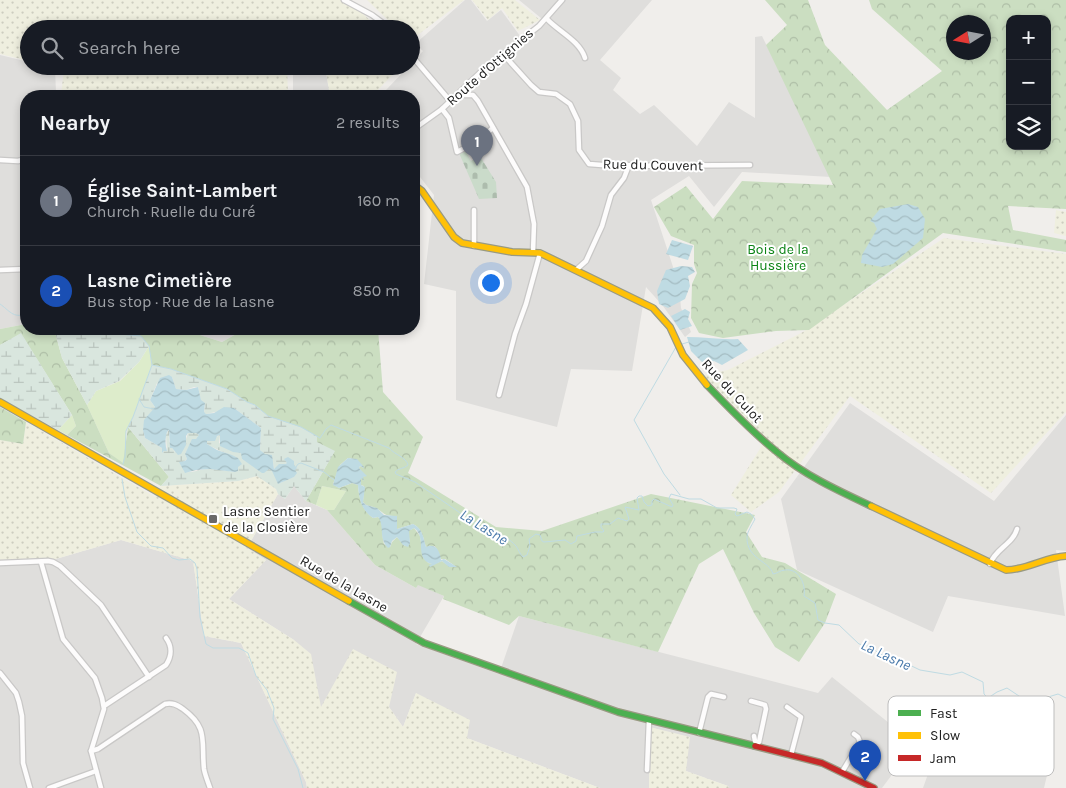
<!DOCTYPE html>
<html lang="en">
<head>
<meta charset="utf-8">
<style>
  :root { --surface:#171b24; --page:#242831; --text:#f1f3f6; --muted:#9ea1a6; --line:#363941; --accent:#6a6968 }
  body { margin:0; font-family:Karla,sans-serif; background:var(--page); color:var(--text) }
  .controls { position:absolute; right:15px; top:15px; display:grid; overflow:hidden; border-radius:10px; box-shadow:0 2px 8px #0003 }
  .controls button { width:45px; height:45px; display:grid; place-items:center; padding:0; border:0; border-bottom:1px solid var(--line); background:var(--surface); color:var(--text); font:25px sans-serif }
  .compass { position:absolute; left:946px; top:15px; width:45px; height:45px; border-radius:50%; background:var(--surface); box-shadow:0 2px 8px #0003; rotate:259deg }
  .you { position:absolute; left:490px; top:282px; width:18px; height:18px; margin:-12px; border:4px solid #fff; border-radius:50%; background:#1a73e8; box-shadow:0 0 0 8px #1a73e833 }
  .badge { display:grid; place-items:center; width:32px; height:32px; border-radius:50%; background:var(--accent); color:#fff; font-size:16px; font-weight:700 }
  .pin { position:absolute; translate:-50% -41px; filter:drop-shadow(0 1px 2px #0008) }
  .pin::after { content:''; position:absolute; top:26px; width:18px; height:15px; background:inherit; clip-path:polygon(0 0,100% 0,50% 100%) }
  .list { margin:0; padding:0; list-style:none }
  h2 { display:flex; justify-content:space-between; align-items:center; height:65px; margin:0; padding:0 20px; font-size:21px }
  h2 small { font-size:16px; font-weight:400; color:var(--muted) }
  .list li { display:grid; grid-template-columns:32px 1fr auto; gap:15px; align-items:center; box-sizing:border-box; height:90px; padding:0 20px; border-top:1px solid var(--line) }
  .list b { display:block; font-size:19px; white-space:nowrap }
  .list p { margin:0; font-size:16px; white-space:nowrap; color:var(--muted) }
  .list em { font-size:16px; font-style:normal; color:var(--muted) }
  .icon { flex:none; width:28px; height:28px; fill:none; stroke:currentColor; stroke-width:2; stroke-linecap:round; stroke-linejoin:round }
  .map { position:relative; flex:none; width:1066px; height:788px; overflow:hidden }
  .search { position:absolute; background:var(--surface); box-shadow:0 2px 8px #0003; left:20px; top:20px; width:400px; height:55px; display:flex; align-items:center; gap:12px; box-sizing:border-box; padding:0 18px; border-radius:28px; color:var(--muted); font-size:19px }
  .panel { position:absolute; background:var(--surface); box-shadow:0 2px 8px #0003; left:20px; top:90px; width:400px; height:245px; border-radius:20px }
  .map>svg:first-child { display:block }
  .residential { fill:#dfdedc }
  .farmland { fill:url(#farmland-dots) }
  .grass { fill:#ddeccb }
  .forest { fill:url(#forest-crowns); fill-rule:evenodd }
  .wetland { fill:url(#wetland-marsh); fill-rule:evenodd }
  .cemetery { fill:url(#cemetery-stones) }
  .water { fill:url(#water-waves) }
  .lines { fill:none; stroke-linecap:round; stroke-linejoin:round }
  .stream { stroke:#bfdbe3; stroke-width:1 }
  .street-casing { stroke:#c9c8c7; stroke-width:7 }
  .fast-casing { stroke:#999a82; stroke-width:8 }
  .slow-casing { stroke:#999a82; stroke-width:8 }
  .jam-casing { stroke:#999a82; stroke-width:8 }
  .street { stroke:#fdfcfc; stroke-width:4.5 }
  .fast { stroke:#4caf50; stroke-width:5.5 }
  .slow { stroke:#ffc107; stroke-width:5.5 }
  .jam { stroke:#c62828; stroke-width:5.5 }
  .poi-dot { fill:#6a6968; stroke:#fff; stroke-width:2 }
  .labels { text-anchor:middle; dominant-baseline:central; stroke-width:4; stroke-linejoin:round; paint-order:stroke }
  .street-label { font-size:14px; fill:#222; stroke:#fff }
  .park-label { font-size:14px; fill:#0c8416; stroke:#fff }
  .poi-label { font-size:14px; fill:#222; stroke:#fff; text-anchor:start }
  .water-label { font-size:15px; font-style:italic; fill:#4a7aab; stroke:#fff }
  .key { fill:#fff; stroke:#bdbdbd; stroke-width:1 }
  .key-label { font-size:14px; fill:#222 }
</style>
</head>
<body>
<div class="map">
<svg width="1066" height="788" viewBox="0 0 1066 788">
  <defs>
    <pattern id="farmland-dots" width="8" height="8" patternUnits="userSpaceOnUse" patternTransform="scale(1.25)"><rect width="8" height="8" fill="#efefdf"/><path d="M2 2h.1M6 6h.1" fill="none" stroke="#cdcdbf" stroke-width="1.8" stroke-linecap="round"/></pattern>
    <pattern id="forest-crowns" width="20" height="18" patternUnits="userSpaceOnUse" patternTransform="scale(1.25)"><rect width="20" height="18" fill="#cbdec1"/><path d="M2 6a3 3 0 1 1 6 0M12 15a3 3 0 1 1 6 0" fill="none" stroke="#aebea6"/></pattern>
    <pattern id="wetland-marsh" width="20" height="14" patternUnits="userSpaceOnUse" patternTransform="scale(1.25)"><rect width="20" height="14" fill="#d9e6de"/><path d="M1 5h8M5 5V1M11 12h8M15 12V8" fill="none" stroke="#bac5be"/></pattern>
    <pattern id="cemetery-stones" width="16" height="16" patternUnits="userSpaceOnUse" patternTransform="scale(1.25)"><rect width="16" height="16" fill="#cadbca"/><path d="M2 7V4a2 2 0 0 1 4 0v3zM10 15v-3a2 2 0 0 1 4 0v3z" fill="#adbcad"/></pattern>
    <pattern id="water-waves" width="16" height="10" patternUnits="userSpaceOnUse" patternTransform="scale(1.25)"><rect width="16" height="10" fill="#bfdbe3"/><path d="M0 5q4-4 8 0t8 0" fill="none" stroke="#a4bcc2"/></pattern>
  </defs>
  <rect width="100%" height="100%" fill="#f0eeeb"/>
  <g class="residential">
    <path d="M 465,0 L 471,0 L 487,21 L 501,10 L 523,40 L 547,23 L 519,0 L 652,0 L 600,60 L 621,78 L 613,90 L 640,114 L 654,105 L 697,146 L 729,102 L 755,118 L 755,37 L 762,36 L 831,177 L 742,172 L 714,207 L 689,176 L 651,200 L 679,285 L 681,308 L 691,332 L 685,337 L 663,306 L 646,287 L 632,371 L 571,369 L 557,427 L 456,400 L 456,291 L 424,284 L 434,195 L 420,177 L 414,173 L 414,96 L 339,96 L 386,90 L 409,66 L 411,66 L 411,64 L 423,51 L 415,44 Z"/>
    <path d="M 0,55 L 29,62 L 29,66 L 44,66 L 55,69 L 56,92 L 72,96 L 26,96 L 26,324 L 0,329 Z"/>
    <path d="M 293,66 L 325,66 L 330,96 L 293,96 Z"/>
    <path d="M 181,329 L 245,329 L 222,342 Z"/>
    <path d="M 850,403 L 994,501 L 1066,415 L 1066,551 L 1056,550 L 1065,616 L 948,596 L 933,632 L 797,570 L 781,499 Z"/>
    <path d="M 294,486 L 306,501 L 327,510 L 375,565 L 416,588 L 418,584 L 444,596 L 416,644 L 499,674 L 519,616 L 818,693 L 832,677 L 915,744 L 882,788 L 729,788 L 728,786 L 686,771 L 650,728 L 649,788 L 600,788 L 467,738 L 416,693 L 403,727 L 389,707 L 321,708 L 294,640 L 229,599 L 266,560 L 247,548 L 278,494 L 285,499 Z"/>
    <path d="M 121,540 L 193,561 L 204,636 L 241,643 L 306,782 L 307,788 L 0,788 L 0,563 L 42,563 Z"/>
    <path d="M 975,748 L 1048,771 L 1044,788 L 923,788 L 933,760 L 965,774 Z"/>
  </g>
  <g class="farmland">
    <path d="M 0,0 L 344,0 L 357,8 L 379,29 L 29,29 L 29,61 L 0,54 Z"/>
    <path d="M 367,0 L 464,0 L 411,40 L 411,29 L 397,29 Z"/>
    <path d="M 472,0 L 515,0 L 540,20 L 518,31 L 502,8 L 488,20 Z"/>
    <path d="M 49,66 L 287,66 L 288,96 L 67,96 L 61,95 L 64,70 Z"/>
    <path d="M 325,66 L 401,66 L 378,90 L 330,96 Z"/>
    <path d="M 1056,210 L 1066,212 L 1066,236 L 1054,233 Z"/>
    <path d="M 944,238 L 1066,254 L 1066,412 L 991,493 L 850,396 L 779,492 L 751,512 L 731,495 L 766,439 L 703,375 L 728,370 L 803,332 Z"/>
    <path d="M 26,422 L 155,497 L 161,486 L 238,481 L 257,476 L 276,489 L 278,494 L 247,548 L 266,560 L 229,599 L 294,640 L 311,654 L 321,707 L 353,649 L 397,672 L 389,707 L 403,727 L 416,693 L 470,720 L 467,738 L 600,788 L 307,788 L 306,782 L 241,643 L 204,636 L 193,561 L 121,540 L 42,563 L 0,563 L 0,440 L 23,444 Z"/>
    <path d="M 650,727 L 690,737 L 686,771 L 728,786 L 729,788 L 649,788 Z"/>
  </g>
  <g class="grass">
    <path d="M 149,346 L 152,365 L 133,417 L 126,431 L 125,457 L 123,464 L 109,453 L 87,405 L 96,391 L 120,381 L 139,362 Z"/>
    <path d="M 72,415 L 76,426 L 67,435 L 58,430 Z"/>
    <path d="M 322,486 L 346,491 L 334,510 L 327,510 L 316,505 Z"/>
  </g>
  <g class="forest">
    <path d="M 765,0 L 808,0 L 825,45 L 887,110 L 942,71 L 872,9 L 869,0 L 1066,0 L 1066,209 L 1008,206 L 1013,230 L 1066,240 L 1066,252 L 943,233 L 809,330 L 776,331 L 723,338 L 699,333 L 691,318 L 692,284 L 697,273 L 694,264 L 694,245 L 671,236 L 654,207 L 686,186 L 713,219 L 742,181 L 833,185 L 766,45 L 787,25 ZM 1010,19 L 1047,19 L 1047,146 L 1010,146 ZM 954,22 L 984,22 L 984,52 L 954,52 Z"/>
    <path d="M 26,324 L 26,329 L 59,329 L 55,332 L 62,358 L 87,405 L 109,453 L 123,463 L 128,427 L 169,477 L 161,486 L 67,435 L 76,426 L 72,415 L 21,334 L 0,345 L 0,329 Z"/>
    <path d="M 92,329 L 181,329 L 222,342 L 245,329 L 378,329 L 383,392 L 423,437 L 408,473 L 496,527 L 542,531 L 651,494 L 755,515 L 746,532 L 762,557 L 785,563 L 836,594 L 825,623 L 799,662 L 775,647 L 754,613 L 723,549 L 699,564 L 658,652 L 519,616 L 509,625 L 443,599 L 444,596 L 418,585 L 416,588 L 375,565 L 327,510 L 334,510 L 346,491 L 322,486 L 316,505 L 306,501 L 334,452 L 268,416 L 255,405 L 247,402 L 227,389 L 171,369 L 152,365 L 149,346 L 141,336 L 119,334 ZM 348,458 L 355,459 L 364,468 L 360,466 L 359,468 L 365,476 L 360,477 L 361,485 L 364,486 L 363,502 C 367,507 370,505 375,508 C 385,512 382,516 395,516 L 397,529 L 413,524 C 423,529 423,538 426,547 L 435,546 L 441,559 L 445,559 L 455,566 L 446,564 L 442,561 L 434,564 L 428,563 L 422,548 L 420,536 L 414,528 L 408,531 L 410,543 L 405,546 L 397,537 L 392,542 L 390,547 L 384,544 C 381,535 385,523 378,517 L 373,518 C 362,510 359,498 358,485 L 352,483 L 339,488 L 333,484 L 340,465 Z"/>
    <path d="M 0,407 L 26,422 L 23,444 L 0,440 Z"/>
  </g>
  <g class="wetland">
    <path d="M 59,329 L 92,329 L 119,334 L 141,336 L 149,346 L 139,362 L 119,381 L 96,391 L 87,405 L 62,358 L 55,332 Z"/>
    <path d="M 21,333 L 72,415 L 58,430 L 0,398 L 0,345 Z"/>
    <path d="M 152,365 L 171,369 L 227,389 L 247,402 L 255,405 L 268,416 L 301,427 L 317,436 L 317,442 L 335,451 L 306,501 L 294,486 L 285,499 L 278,494 L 276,489 L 257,476 L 238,481 L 161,486 L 169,477 L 128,427 L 133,417 ZM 172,377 L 176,389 L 186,390 L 194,387 L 198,387 L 201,401 L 205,404 L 204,413 L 206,414 L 234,408 L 261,428 L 260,450 L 273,462 L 274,469 L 287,463 L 295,470 L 294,477 L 287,479 L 281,483 L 273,471 L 269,469 L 261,471 L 242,459 L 242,453 L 219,443 L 220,435 L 207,441 L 207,444 C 218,451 230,453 239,462 L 235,472 C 226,471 217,469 209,469 C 200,469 193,473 184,472 L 183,462 L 187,459 L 185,454 L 192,441 L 198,438 L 199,435 L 196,433 L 188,433 L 185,442 L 175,452 C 170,446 167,439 170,431 L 168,431 L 166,435 L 167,451 L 164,451 L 162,453 L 162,448 L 145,438 L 143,430 L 145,420 L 155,407 L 150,400 L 157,383 Z"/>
  </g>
  <path class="cemetery" d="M 473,145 L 496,182 L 497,198 L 479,199 L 459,153 L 465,150 L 471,161 L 474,159 L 467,148 Z"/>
  <g class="water">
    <path d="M 908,204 L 918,207 L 925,219 L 923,238 L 893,264 L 882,267 L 861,263 L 862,255 L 877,229 L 874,223 L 870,221 L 880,209 Z"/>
    <path d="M 672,240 L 693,246 L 688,260 L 666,254 Z"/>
    <path d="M 681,266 L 692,267 L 695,272 L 688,276 L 690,286 L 685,299 L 668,308 L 659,304 L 657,291 L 666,270 Z"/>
    <path d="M 685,309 L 690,312 L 688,319 L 692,326 L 680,330 L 671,316 Z"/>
    <path d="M 687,337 C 704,337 721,340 738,339 L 748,350 L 722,365 L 714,361 L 704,364 L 691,351 Z"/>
    <path d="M 169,375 L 172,377 L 176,389 L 186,390 L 198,387 L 201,400 L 205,403 L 204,412 L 206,414 L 214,413 L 224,407 L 234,408 L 261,428 L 260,450 L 265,454 L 272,455 L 274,469 L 279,464 L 285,464 L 287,463 L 284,459 L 288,457 L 294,461 L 294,465 L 297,468 L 295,470 L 297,473 L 294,477 L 278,484 L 272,471 L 269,469 L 264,473 L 262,473 L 242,459 L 241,453 L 233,452 L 220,446 L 220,435 L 217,436 L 215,441 L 207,441 L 207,444 L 217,450 L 232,455 L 238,458 L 242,464 L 238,467 L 238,471 L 235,472 L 210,469 L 196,470 L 185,473 L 179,462 L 185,461 L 187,459 L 185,454 L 192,439 L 196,439 L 199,435 L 196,433 L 188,433 L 186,436 L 186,445 L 181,454 L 178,455 L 172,448 L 170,448 L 169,430 L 167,432 C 165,439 165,445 167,451 L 164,451 L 162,453 L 162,448 L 145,438 L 143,430 L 144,420 L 155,407 L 150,400 L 160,378 Z"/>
    <path d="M 348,458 L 357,459 L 364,467 L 364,468 L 360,466 L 359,468 L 367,476 L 363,477 L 364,481 L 361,478 L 361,485 L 365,487 L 363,502 L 366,505 L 377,508 L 384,515 L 397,516 L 397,529 L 413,524 C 423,529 423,537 426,547 C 435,543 440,550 441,560 L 444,559 L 457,567 L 449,567 L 442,561 L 430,567 L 429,565 L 432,564 C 413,559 428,538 414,528 L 409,531 L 410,543 L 408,547 L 403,545 L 397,537 L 392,541 L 390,547 L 388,548 C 378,538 385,525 378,517 L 373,518 C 361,510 359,498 358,485 L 352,483 L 339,488 L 333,485 L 338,467 Z"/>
  </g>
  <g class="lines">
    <g class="stream">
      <path d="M 0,304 C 9,310 13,319 26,314"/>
      <path d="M 92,329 L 119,334 L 141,336 L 149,346 L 152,365 L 171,369 L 227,389 L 247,402 L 255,405 L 268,416 L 301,427 L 320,438 L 326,429 L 331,425 L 389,448 C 395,455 406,457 408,465 C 404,469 398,468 395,472 L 396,474 L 415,482 L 491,534 C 499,532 511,540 516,546 C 519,550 519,553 523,557 L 527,555 L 530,546 L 529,539 L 536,534 L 540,535 L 542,541 L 544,542 L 565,540 L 571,544 L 576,541 L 577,536 L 595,532 L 603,532 L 604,531 L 601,527 L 601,524 L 610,524 L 618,518 L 627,521 L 629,519 L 625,507 L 639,510 L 637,498 L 639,496 L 642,496 L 644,502 L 648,506 L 652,505 L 652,501 L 654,499 L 672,507 L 673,505 L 669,498 L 671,494 L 689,499 L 701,499 L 717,508 L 734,508 L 737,509 L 735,514 L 737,516 L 747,512 L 751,514 L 755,519 C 752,525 747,532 747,537 C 746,559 770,561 773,574 C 777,574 780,570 785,570 C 799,568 806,584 804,596 L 815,603 L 818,620 L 825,623 L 839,625 L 859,644 L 872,647 L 879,654 L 895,658 L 920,670 L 950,675 L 962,672 L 983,682 L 984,694 L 988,698 L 997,692 L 1007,688 L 1025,700 L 1035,701 L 1058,694 L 1066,698"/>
      <path d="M 682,344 L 689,342"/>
      <path d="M 676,347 L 634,420 L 664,474 L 680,495"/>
      <path d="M 139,399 L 144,407 L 154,409"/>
      <path d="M 123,464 L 125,457 L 126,431 L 133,417 L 152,365"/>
      <path d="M 296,467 L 298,464 L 301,463 L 324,472 L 334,480"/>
      <path d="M 122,479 L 125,497 L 137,532 L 151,546 L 163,548 L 172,558 L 179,560 L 190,559 L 195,563 L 197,569 L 200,617 L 206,644 L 213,648 L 239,648 L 248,653 L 256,676 L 267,690 L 274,708 L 273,719 L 298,769 L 303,788"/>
    </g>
    <g class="street-casing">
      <g id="street">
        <path d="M 344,0 L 372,15 L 391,29"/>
        <path d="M 547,19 C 558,31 580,41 585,58"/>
        <path d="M 503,54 L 531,85 L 539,92 L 556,94 L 570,104 L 578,121 L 579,150 L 589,164 L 615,166 L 750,165"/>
        <path d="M 411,55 L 451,102"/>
        <path d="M 459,95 L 473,95 L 478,101 L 527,187 L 534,224 L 533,252"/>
        <path d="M 442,109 L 449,118 L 457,152 L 476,142 L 493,128"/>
        <path d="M 414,129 L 442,109 L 483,70 L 539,26 L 562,0"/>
        <path d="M 0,160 L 18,161 L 26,159"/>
        <path d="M 474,210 L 474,246"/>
        <path d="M 0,270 L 26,269"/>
        <path d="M 576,270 L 586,261 L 602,226 L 611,195 L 624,178 L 629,165"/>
        <path d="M 499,395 L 515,334 L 526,304 L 540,253"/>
        <path d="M 41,562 L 63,639 L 95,678 L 102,698 L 104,709 L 91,751 L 101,788"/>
        <path d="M 0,563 L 48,561 L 53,562 L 60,566 L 101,605 L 149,677"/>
        <path d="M 990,564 C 995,549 1013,544 1017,529"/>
        <path d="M 0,673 L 16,693 L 19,702 L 22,716 L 23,763 L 30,788"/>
        <path d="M 751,701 L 765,705 L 766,709 L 759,742 L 756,746"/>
        <path d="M 104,706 L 166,665 C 172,656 172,646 166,638"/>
        <path d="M 787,707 L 801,717 L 791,755"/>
        <path d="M 699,733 L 708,697 L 711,694 L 724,697"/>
        <path d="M 754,736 L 756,746"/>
        <path d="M 91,751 L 98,749 L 165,704 C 172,702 177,705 183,709 C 209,728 201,741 204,769 C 205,775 208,782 210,788"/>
        <path d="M 647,770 L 649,720"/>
        <path d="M 842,772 L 860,742 L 858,737 L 854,734"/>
        <path d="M 49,788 L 96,771"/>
      </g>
    </g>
    <g class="fast-casing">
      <g id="fast">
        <path d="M 707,385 C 729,408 752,432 777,452 C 804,475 839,491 871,506"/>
        <path d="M 349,601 L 424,643 L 618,712 L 755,746"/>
      </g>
    </g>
    <g class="slow-casing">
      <g id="slow">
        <path d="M 414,185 L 422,191 L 454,237 L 462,243 L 512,252 L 540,253 L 653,308 L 670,327 L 683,355 L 707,385"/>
        <path d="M 0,402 L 349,601"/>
        <path d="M 871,506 L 1006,570 C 1027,570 1045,557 1066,556"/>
      </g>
    </g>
    <g class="jam-casing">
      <path id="jam" d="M 755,746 L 822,763 L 874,788"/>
    </g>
    <use href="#street" class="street"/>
    <use href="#fast" class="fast"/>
    <use href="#slow" class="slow"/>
    <use href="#jam" class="jam"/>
  </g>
  <rect class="poi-dot" x="208" y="514" width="10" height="10" rx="2.5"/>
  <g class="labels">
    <g class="street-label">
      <text transform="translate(490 67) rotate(-41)">Route d'Ottignies</text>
      <text transform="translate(653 165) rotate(1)">Rue du Couvent</text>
      <text transform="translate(732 391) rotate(47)">Rue du Culot</text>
      <text transform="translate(344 584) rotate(30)">Rue de la Lasne</text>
    </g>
    <g class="park-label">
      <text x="778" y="249">Bois de la<tspan x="778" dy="16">Hussière</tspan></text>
    </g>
    <g class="poi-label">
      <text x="223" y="511">Lasne Sentier<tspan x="223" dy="16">de la Closière</tspan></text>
    </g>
    <g class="water-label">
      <text transform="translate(484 527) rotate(32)">La Lasne</text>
      <text transform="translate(886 655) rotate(25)">La Lasne</text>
    </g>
  </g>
  <rect x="888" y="696" width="166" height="80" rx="8" class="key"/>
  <rect x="898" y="710" width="23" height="6" fill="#4caf50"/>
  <rect x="898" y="732" width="23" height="7" fill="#ffc107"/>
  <rect x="898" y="755" width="23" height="6" fill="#c62828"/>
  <g class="key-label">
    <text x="930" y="718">Fast</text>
    <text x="930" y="740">Slow</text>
    <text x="930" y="763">Jam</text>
  </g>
</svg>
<div class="controls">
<button>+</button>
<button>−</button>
<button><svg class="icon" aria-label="layers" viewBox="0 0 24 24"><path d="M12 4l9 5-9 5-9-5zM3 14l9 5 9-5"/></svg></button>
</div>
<svg class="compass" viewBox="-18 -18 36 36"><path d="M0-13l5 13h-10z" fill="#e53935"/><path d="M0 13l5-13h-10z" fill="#9ea1a6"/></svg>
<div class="you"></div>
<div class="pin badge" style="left:477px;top:166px;background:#6b7280">1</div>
<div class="pin badge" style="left:865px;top:781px;background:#1a4fb4">2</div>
<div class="search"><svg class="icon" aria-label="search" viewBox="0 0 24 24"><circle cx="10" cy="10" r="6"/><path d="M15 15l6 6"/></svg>Search here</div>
<section class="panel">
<h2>Nearby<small>2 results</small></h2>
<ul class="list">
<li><span class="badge" style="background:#6b7280">1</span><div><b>Église Saint-Lambert</b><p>Church · Ruelle du Curé</p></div><em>160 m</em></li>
<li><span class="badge" style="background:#1a4fb4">2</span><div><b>Lasne Cimetière</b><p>Bus stop · Rue de la Lasne</p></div><em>850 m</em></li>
</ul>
</section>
</div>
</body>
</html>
